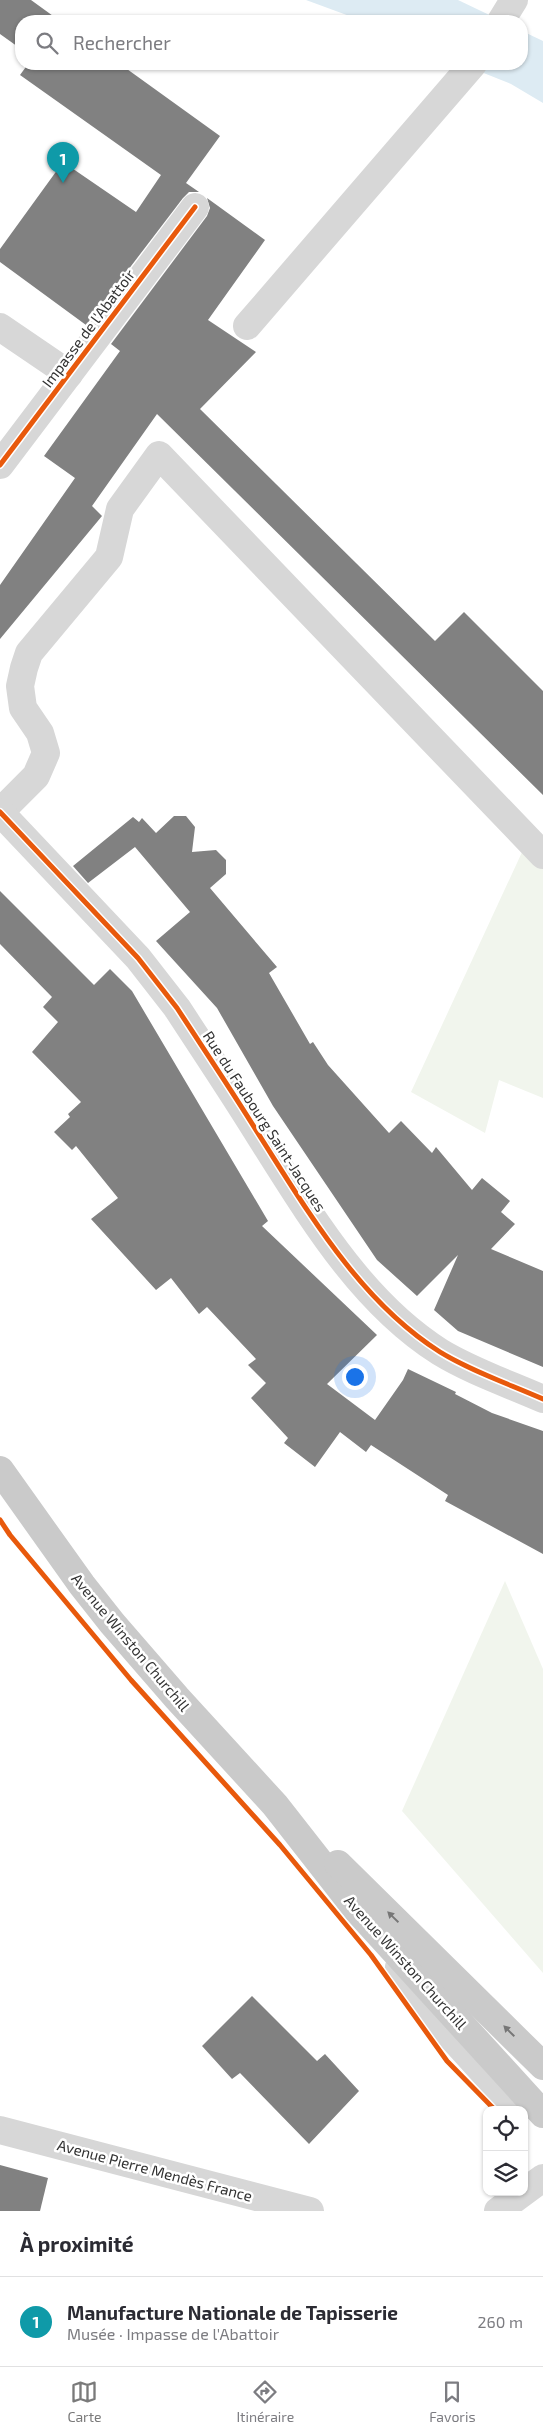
<!DOCTYPE html>
<html lang="fr">
<head>
<meta charset="utf-8">
<style>
  :root { --surface:#fff; --page:#f7f7f7; --text:#2b2b33; --muted:#7c7c81; --line:#e1e1e2; --accent:#7a7a7a }
  body { margin:0; font-family:"Exo 2",sans-serif; background:var(--page); color:var(--text) }
  .controls { position:absolute; right:15px; bottom:15px; display:grid; overflow:hidden; border-radius:10px; box-shadow:0 1px 4px #0004 }
  .controls button { width:45px; height:45px; display:grid; place-items:center; padding:0; border:0; border-bottom:1px solid var(--line); background:var(--surface); color:var(--text); font:25px sans-serif }
  .you { position:absolute; left:354px; top:1376px; width:18px; height:18px; margin:-12px; border:4px solid #fff; border-radius:50%; background:#1a73e8; box-shadow:0 0 0 8px #1a73e833 }
  .badge { display:grid; place-items:center; width:32px; height:32px; border-radius:50%; background:var(--accent); color:#fff; font-size:16px; font-weight:700 }
  .pin { position:absolute; translate:-50% -41px; filter:drop-shadow(0 1px 2px #0008) }
  .pin::after { content:''; position:absolute; top:26px; width:18px; height:15px; background:inherit; clip-path:polygon(0 0,100% 0,50% 100%) }
  .list { margin:0; padding:0; list-style:none }
  h2 { display:flex; justify-content:space-between; align-items:center; height:65px; margin:0; padding:0 20px; font-size:21px }
  h2 small { font-size:16px; font-weight:400; color:var(--muted) }
  .list li { display:grid; grid-template-columns:32px 1fr auto; gap:15px; align-items:center; box-sizing:border-box; height:90px; padding:0 20px; border-top:1px solid var(--line) }
  .list b { display:block; font-size:19px; white-space:nowrap }
  .list p { margin:0; font-size:16px; white-space:nowrap; color:var(--muted) }
  .list em { font-size:16px; font-style:normal; color:var(--muted) }
  .icon { flex:none; width:28px; height:28px; fill:none; stroke:currentColor; stroke-width:2; stroke-linecap:round; stroke-linejoin:round }
  .map { position:relative; flex:none; width:543px; height:2211px; overflow:hidden }
  .search { position:absolute; background:var(--surface); box-shadow:0 1px 4px #0004; left:15px; right:15px; top:15px; height:55px; display:flex; align-items:center; gap:12px; box-sizing:border-box; padding:0 18px; border-radius:20px; color:var(--muted); font-size:19px }
  .sheet { height:155px; background:var(--surface) }
  nav { display:flex; justify-content:space-around; align-items:center; box-sizing:border-box; height:70px; border-top:1px solid var(--line); background:var(--surface); font-size:14px; color:var(--muted) }
  nav a { display:grid; justify-items:center; gap:2px }
  nav .on { color:var(--accent) }
  .map>svg:first-child { display:block }
  .green { fill:#f1f5ed }
  .water { fill:#ddebf3 }
  .building { fill:#818181 }
  .lines { fill:none; stroke-linecap:round; stroke-linejoin:round }
  .minor { stroke:#d7d7d7; stroke-width:28 }
  .major { stroke:#cacaca; stroke-width:28 }
  .cycleway-casing { stroke:#fff; stroke-width:8 }
  .cycleway { stroke:#e8590c; stroke-width:5 }
  .oneway { fill:#777 }
  .labels { text-anchor:middle; dominant-baseline:central; stroke-width:5; stroke-linejoin:round; paint-order:stroke }
  .street-label { font-size:15px; fill:#333; stroke:#fff }
</style>
</head>
<body>
<div class="map">
<svg width="543" height="2211" viewBox="0 0 543 2211">
  <rect width="100%" height="100%" fill="#fff"/>
  <g class="green">
    <path d="M 523,850 L 543,865 L 543,1098 L 499,1080 L 485,1133 L 411,1092 Z"/>
    <path d="M 505,1581 L 543,1669 L 543,1973 L 402,1811 Z"/>
  </g>
  <g class="water">
    <path d="M 306,0 L 458,0 L 502,21 L 363,21 Z"/>
    <path d="M 522,31 L 543,41 L 543,103 L 511,84 L 461,64 L 522,64 Z"/>
  </g>
  <g class="building">
    <path d="M 0,0 L 31,0 L 60,21 L 21,21 L 21,49 L 0,34 Z"/>
    <path d="M 28,64 L 120,64 L 220,136 L 186,183 L 199,192 L 189,192 L 183,198 L 86,325 L 0,262 L 0,249 L 63,162 L 136,212 L 161,175 L 20,75 Z"/>
    <path d="M 207,198 L 265,240 L 208,320 L 256,352 L 200,409 L 435,641 L 464,612 L 543,691 L 543,795 L 157,414 L 92,506 L 102,516 L 0,639 L 0,585 L 75,478 L 44,456 L 120,351 L 111,344 L 207,216 L 210,208 Z"/>
    <path d="M 174,816 L 186,816 L 195,827 L 192,852 L 216,850 L 226,860 L 226,874 L 210,888 L 277,967 L 269,973 L 310,1044 L 313,1042 L 328,1065 L 389,1133 L 401,1121 L 432,1153 L 436,1147 L 472,1190 L 482,1178 L 510,1201 L 501,1212 L 515,1224 L 491,1249 L 543,1271 L 543,1367 L 458,1331 L 434,1310 L 458,1255 L 417,1296 L 377,1260 L 273,1106 L 217,1008 L 156,941 L 190,912 L 135,847 L 88,883 L 73,866 L 133,817 L 139,822 L 142,818 L 156,833 Z"/>
    <path d="M 0,891 L 94,985 L 110,969 L 132,991 L 268,1221 L 262,1226 L 377,1335 L 327,1384 L 375,1420 L 403,1380 L 408,1369 L 456,1392 L 455,1394 L 492,1413 L 543,1431 L 543,1554 L 445,1501 L 448,1495 L 371,1445 L 366,1452 L 340,1432 L 315,1467 L 284,1443 L 288,1438 L 251,1398 L 266,1383 L 248,1365 L 256,1359 L 207,1307 L 199,1314 L 171,1278 L 156,1290 L 91,1219 L 118,1198 L 76,1146 L 72,1150 L 54,1132 L 70,1117 L 68,1114 L 81,1102 L 32,1052 L 58,1022 L 43,1007 L 52,997 L 0,944 Z"/>
    <path d="M 252,1996 L 317,2061 L 325,2054 L 359,2091 L 309,2144 L 240,2073 L 232,2079 L 202,2046 Z"/>
    <path d="M 0,2165 L 48,2178 L 40,2211 L 0,2211 Z"/>
  </g>
  <g class="lines">
    <g class="minor">
      <path d="M 501,21 L 514,0"/>
      <path d="M 247,326 L 473,64"/>
      <path d="M 0,327 L 69,374"/>
      <path d="M 0,465 L 195,207"/>
      <path d="M 0,812 L 36,776 L 46,753 L 40,733 L 23,708 L 20,686 L 24,668 L 29,653 L 109,557 L 120,509 L 159,455 L 543,855"/>
      <path d="M 0,812 L 138,958 L 177,1008 C 205,1051 234,1094 261,1138 C 310,1215 361,1302 440,1352 C 471,1371 509,1384 543,1399"/>
      <path d="M 399,1967 L 426,2009 L 508,2099 L 515,2110"/>
      <path d="M 0,2130 L 310,2211"/>
      <path d="M 498,2211 L 543,2178"/>
    </g>
    <g class="major">
      <path d="M 0,1470 L 82,1585 L 112,1623 L 177,1698 L 275,1805 L 358,1911 L 543,2114"/>
      <path d="M 338,1864 L 543,2066"/>
    </g>
    <g class="cycleway-casing">
      <g id="cycleway">
        <path d="M 0,465 L 195,207"/>
        <path d="M 0,812 L 138,958 L 177,1008 C 205,1051 234,1094 261,1138 C 310,1215 361,1302 440,1352 C 471,1371 509,1384 543,1399"/>
        <path d="M 0,1520 L 10,1535 L 131,1680 L 280,1845 L 371,1955 L 447,2061 L 495,2110"/>
      </g>
    </g>
    <use href="#cycleway" class="cycleway"/>
  </g>
  <defs><path id="oneway-solid" d="M-6-.8H1V-3.2L6.5 0L1 3.2V.8H-6Z" transform="scale(1.25)"/></defs>
  <g class="oneway">
    <use href="#oneway-solid" transform="translate(393 1917) rotate(-136)"/>
    <use href="#oneway-solid" transform="translate(509 2031) rotate(-135)"/>
  </g>
  <g class="labels">
    <g class="street-label">
      <text transform="translate(88 328) rotate(-53)">Impasse de l'Abattoir</text>
      <text transform="translate(265 1121) rotate(57)">Rue du Faubourg Saint-Jacques</text>
      <text transform="translate(131 1642) rotate(50)">Avenue Winston Churchill</text>
      <text transform="translate(406 1962) rotate(48)">Avenue Winston Churchill</text>
      <text transform="translate(155 2170) rotate(15)">Avenue Pierre Mendès France</text>
    </g>
  </g>
</svg>
<div class="controls">
<button><svg class="icon" aria-label="locate" viewBox="0 0 24 24"><circle cx="12" cy="12" r="6"/><path d="M12 2v4M12 18v4M2 12h4M18 12h4"/></svg></button>
<button><svg class="icon" aria-label="layers" viewBox="0 0 24 24"><path d="M12 4l9 5-9 5-9-5zM3 14l9 5 9-5"/></svg></button>
</div>
<div class="you"></div>
<div class="pin badge" style="left:63px;top:183px;background:#0f9aa8">1</div>
<div class="search"><svg class="icon" aria-label="search" viewBox="0 0 24 24"><circle cx="10" cy="10" r="6"/><path d="M15 15l6 6"/></svg>Rechercher</div>
</div>
<section class="sheet">
<h2>À proximité<small></small></h2>
<ul class="list">
<li><span class="badge" style="background:#0f9aa8">1</span><div><b>Manufacture Nationale de Tapisserie</b><p>Musée · Impasse de l'Abattoir</p></div><em>260 m</em></li>
</ul>
</section>
<nav>
<a class="on"><svg class="icon" aria-label="map" viewBox="0 0 24 24"><path d="M3 6l6-2 6 2 6-2v14l-6 2-6-2-6 2zM9 4v14M15 6v14"/></svg>Carte</a>
<a><svg class="icon" aria-label="directions" viewBox="0 0 24 24"><path d="M12 3l9 9-9 9-9-9zM9 14v-3h6M13 9l2 2-2 2"/></svg>Itinéraire</a>
<a><svg class="icon" aria-label="saved" viewBox="0 0 24 24"><path d="M7 4h10v16l-5-4-5 4z"/></svg>Favoris</a>
</nav>
</body>
</html>
